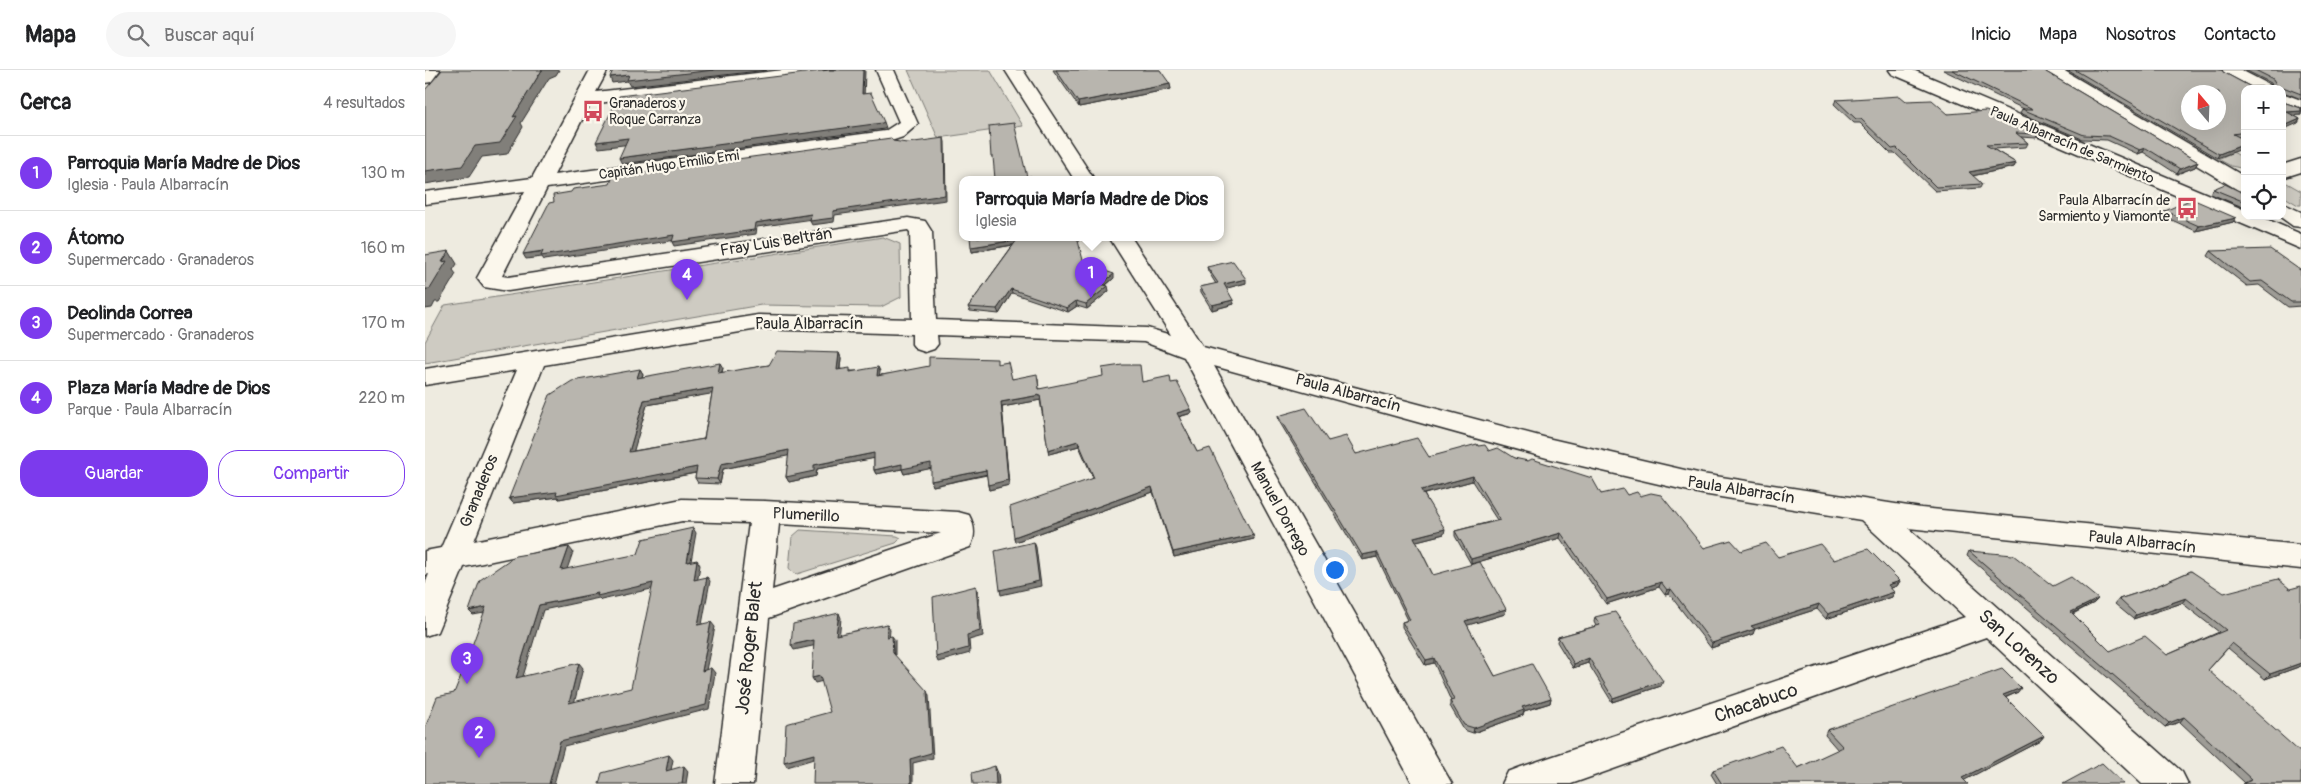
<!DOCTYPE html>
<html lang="es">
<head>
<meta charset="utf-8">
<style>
  :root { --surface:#fff; --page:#f6f6f6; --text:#202124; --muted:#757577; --line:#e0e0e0; --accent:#7c3aed }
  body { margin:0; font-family:Pangolin,sans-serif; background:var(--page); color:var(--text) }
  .controls { position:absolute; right:15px; top:15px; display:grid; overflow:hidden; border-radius:10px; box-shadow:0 5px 20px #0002 }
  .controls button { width:45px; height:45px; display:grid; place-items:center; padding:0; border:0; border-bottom:1px solid var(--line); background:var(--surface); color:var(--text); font:25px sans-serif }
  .compass { position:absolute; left:1756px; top:15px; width:45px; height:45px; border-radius:50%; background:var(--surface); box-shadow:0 5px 20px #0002; rotate:341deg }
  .you { position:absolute; left:909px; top:499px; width:18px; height:18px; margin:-12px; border:4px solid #fff; border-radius:50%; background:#1a73e8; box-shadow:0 0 0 8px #1a73e833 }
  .badge { display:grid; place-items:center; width:32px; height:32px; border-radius:50%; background:var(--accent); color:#fff; font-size:16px; font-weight:700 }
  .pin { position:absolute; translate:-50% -41px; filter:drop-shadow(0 1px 2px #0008) }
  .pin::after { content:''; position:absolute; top:26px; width:18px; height:15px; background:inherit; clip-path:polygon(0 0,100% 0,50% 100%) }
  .popup { position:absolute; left:534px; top:106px; width:265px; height:65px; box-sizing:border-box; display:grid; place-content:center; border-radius:10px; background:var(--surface); filter:drop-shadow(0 1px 4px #0005); font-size:16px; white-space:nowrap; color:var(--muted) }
  .popup b { font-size:19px; color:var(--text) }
  .popup::after { content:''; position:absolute; left:50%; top:100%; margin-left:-10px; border:10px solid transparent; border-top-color:var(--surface) }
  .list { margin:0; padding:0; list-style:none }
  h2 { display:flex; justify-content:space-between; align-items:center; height:65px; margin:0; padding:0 20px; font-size:21px }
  h2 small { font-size:16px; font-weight:400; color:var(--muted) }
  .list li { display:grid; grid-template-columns:32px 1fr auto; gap:15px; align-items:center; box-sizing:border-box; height:75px; padding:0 20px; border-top:1px solid var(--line) }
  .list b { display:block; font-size:19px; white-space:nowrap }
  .list p { margin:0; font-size:16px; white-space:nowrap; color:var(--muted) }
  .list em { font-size:16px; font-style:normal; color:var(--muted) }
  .actions { display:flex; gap:10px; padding:15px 20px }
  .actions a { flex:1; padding:11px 0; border:1px solid var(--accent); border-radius:20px; text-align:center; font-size:18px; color:var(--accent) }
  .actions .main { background:var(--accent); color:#fff }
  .icon { flex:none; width:28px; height:28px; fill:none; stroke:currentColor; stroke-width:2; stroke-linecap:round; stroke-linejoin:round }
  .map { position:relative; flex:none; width:1876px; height:714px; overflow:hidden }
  header { display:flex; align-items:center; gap:30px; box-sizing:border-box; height:70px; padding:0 25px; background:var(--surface); border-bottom:1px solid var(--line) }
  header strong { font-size:24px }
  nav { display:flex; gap:28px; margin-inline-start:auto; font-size:18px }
  .search { width:350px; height:45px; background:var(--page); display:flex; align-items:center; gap:12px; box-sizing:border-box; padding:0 18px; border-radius:28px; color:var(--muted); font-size:19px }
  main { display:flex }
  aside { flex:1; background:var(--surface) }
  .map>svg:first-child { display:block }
  .green { fill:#cecbc2; stroke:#7c7b76 }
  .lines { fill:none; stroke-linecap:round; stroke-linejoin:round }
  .minor-casing { stroke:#2b2b2b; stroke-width:3 }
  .secondary-casing { stroke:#2b2b2b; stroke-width:3 }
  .minor { fill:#fbf7ec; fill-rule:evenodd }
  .secondary { fill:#fbf7ec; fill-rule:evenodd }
  .wall { fill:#9e9c96; stroke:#2b2b2b; fill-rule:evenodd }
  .shaded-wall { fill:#817f7a; stroke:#2b2b2b }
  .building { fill:#b8b5ae; stroke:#2b2b2b; fill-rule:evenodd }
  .labels { text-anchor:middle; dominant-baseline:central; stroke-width:4.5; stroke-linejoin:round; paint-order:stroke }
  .far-poi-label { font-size:14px; fill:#2b2b2b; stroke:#fbf7ec; text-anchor:start }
  .far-street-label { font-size:14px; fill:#2b2b2b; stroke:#fbf7ec }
  .street-label { font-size:16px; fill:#2b2b2b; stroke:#fbf7ec }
  .near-street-label { font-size:19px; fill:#2b2b2b; stroke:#fbf7ec }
</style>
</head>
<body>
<header>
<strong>Mapa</strong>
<div class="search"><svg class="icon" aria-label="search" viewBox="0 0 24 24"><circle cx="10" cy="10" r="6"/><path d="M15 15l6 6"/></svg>Buscar aquí</div>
<nav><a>Inicio</a><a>Mapa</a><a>Nosotros</a><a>Contacto</a></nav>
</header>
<main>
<aside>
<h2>Cerca<small>4 resultados</small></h2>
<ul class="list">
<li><span class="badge">1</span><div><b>Parroquia María Madre de Dios</b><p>Iglesia · Paula Albarracín</p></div><em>130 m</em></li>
<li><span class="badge">2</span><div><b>Átomo</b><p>Supermercado · Granaderos</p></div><em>160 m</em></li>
<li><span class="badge">3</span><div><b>Deolinda Correa</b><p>Supermercado · Granaderos</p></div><em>170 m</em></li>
<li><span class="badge">4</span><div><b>Plaza María Madre de Dios</b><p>Parque · Paula Albarracín</p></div><em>220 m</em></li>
</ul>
<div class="actions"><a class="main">Guardar</a><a>Compartir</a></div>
</aside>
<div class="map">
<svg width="1876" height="714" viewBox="0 0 1876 714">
  <rect width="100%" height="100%" fill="#eeebe0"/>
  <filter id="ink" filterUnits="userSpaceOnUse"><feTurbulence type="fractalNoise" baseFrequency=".02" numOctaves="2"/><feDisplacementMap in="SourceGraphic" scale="10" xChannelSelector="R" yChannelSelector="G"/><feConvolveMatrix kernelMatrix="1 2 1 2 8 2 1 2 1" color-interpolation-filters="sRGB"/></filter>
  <g filter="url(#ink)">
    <g class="green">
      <path d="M 483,0 L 565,0 L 598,56 L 513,68 Z"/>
      <path d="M 1808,82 L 1820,89 L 1820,99 L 1806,96 L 1793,89 Z"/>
      <path d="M 1862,113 L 1876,121 L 1876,135 L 1873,135 L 1858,126 L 1857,114 Z"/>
      <path d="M 458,167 L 475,174 L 476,227 L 456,237 L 336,235 L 0,293 L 0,272 L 20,235 Z"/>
      <path d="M 375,460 L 472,466 L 476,468 L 471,473 L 372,504 L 368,503 L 364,498 L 367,467 Z"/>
    </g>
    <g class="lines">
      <g class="minor-casing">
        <g id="minor">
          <path d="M 0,0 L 15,0 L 6,12 L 0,13 Z"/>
          <path d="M 165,0 L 183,0 L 171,22 L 358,0 L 411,0 L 408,4 L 402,5 L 165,34 L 129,105 L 460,61 L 474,52 L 451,0 L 469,0 L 493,54 L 478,67 L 463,72 L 122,118 L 77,206 L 83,207 L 483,148 L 500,151 L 507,162 L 511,250 L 722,258 L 746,265 L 684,167 L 706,167 L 778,277 L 1122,368 L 1277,404 L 1496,438 L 1876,475 L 1876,499 L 1483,458 L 1757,702 L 1763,714 L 1717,714 L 1561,567 L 1146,714 L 1077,714 L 1083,702 L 1096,697 L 1540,547 L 1436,450 L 1277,424 L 1122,388 L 789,296 L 1027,714 L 988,714 L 759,287 L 719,272 L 512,265 L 513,274 L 509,279 L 500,282 L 491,279 L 487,274 L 487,264 L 333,259 L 119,295 L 49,471 L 257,429 L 340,431 L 533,442 L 544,445 C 550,456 551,466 545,477 L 344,548 L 328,714 L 290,714 L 324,453 L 257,451 L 39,497 L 12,562 L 0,566 L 0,514 L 4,504 L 0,505 L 0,481 L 16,478 L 92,300 L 0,315 L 0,299 L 333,245 L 487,249 L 485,162 L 483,160 L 83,221 L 59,217 L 52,208 L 100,121 L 0,134 L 0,122 L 107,108 ZM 354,454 L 516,463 L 347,520 Z"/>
          <path d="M 580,0 L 598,0 L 669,109 L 649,109 Z"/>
          <path d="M 1617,0 L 1638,0 L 1820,107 L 1820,122 L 1813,120 L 1620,4 Z"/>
          <path d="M 1794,0 L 1816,0 L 1845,15 L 1848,19 L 1825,19 L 1797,4 Z"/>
          <path d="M 1857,23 L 1876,30 L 1876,42 L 1857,35 Z"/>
          <path d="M 1876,89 L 1876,102 L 1857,108 L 1857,95 Z"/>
          <path d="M 1857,133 L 1876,142 L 1876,157 L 1868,156 L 1854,146 L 1857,146 Z"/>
        </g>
      </g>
      <g class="secondary-casing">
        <path id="secondary" d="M 1464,0 L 1488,0 L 1820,140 L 1820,146 L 1834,146 L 1876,164 L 1876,179 L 1467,4 Z"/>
      </g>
      <use href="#minor" class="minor"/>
      <use href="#secondary" class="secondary"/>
    </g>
    <g class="wall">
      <path d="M 628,0 L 735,0 L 746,19 L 654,37 Z"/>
      <path d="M 1518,0 L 1620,0 L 1621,2 L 1773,92 L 1770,97 L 1752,104 L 1718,82 L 1713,84 L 1682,70 L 1657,69 L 1595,43 L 1597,39 L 1599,39 Z"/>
      <path d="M 1642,0 L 1797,0 L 1798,2 L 1826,17 L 1847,16 L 1846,13 L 1820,0 L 1876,0 L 1876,29 L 1858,22 L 1858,32 L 1876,38 L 1876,45 L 1868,45 L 1875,49 L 1873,53 L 1820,19 L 1820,66 L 1814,67 L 1792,88 Z"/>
      <path d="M 1411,30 L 1481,31 L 1523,44 L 1613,64 L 1611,68 L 1596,67 L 1603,73 L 1601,77 L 1568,79 L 1591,93 L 1589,97 L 1547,106 L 1557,114 L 1555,118 L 1510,121 L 1470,83 L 1465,83 L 1435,53 L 1429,53 L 1409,34 Z"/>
      <path d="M 1788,119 L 1820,124 L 1820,138 L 1786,124 Z"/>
      <path d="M 1740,141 L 1808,152 L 1771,161 L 1738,146 Z"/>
      <path d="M 617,169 L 659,194 L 689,208 L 680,216 L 684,221 L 662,239 L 652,236 L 643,242 L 587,223 L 574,244 L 545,241 L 543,237 L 588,175 L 547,182 Z"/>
      <path d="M 1786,181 L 1876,200 L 1876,236 L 1863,237 L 1834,215 L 1822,216 L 1783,186 Z"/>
      <path d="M 782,197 L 821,213 L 801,218 L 809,234 L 787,240 L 776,222 L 775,217 L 791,214 L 783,201 Z"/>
      <path d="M 414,283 L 416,288 L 415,299 L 427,301 L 455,301 L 454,305 L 573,294 L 587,309 L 613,309 L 614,319 L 718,312 L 746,313 L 767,343 L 754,347 L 772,382 L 828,465 L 829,469 L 749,487 L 728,422 L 590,472 L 589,467 L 668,408 L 654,376 L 624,384 L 615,330 L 577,337 L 584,415 L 564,420 L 563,415 L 562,405 L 508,416 L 506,398 L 479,404 L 477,399 L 451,404 L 449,400 L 449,388 L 392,399 L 391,406 L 364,412 L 361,407 L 364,385 L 298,399 L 295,414 L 273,413 L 270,408 L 271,403 L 134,429 L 133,427 L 88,433 L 84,428 L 215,299 L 218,304 L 217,307 L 298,298 L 297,303 ZM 287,323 L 279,369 L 208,381 L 222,335 Z"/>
      <path d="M 853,346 L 903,371 L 931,384 L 1004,387 L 1053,376 L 1064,381 L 1089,388 L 1176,424 L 1215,426 L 1279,478 L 1316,481 L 1353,487 L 1409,490 L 1475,511 L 1472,516 L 1466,518 L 1467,527 L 1401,549 L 1392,539 L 1329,559 L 1328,564 L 1286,578 L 1244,524 L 1240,525 L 1234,517 L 1181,534 L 1135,468 L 1046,494 L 1030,466 L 1030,461 L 1072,450 L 1047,411 L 999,424 L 1019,464 L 991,471 L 1008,505 L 1081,539 L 1080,544 L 1042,555 L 1070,606 L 1126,628 L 1125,633 L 1099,641 L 1098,645 L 1048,663 L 1039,660 L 1025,636 L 1025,631 L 1026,631 L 1009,593 L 1000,595 L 977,557 L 977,552 L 983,550 L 952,487 L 937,490 L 854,351 Z"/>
      <path d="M 1544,481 L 1669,533 L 1648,544 L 1685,581 L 1742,585 L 1794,562 L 1757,533 L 1708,549 L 1690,534 L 1694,529 L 1725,519 L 1766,501 L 1876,596 L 1840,609 L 1803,578 L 1783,600 L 1876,714 L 1818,714 L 1820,713 L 1755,652 L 1740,657 L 1542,486 Z"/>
      <path d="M 1170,547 L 1236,616 L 1187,632 L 1163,593 L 1148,598 L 1132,572 L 1133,567 L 1171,556 L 1169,552 Z"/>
      <path d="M 1593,622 L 1580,628 L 1619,666 L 1615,671 L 1539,710 L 1543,714 L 1292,714 L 1286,704 L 1288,700 L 1373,698 L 1413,680 L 1400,665 L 1402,660 Z"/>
    </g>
    <g class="shaded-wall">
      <path d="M 117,0 L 134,0 L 131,5 L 124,8 L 96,53 L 98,57 L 82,84 L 57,87 L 44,107 L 0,114 L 0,101 L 50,76 L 88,47 Z"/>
      <path d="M 289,0 L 342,0 L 205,16 L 202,11 L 187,13 L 185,7 L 204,5 Z"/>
      <path d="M 438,0 L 440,0 L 439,30 L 437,24 Z"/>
      <path d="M 745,14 L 746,19 L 654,37 L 653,32 Z"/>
      <path d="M 1876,41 L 1876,45 L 1860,46 L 1862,42 Z"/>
      <path d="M 1875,49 L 1873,53 L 1857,60 L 1857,57 Z"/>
      <path d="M 459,52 L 461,58 L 459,59 L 197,94 L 194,88 Z"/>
      <path d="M 203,68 L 206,74 L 174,78 L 171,72 Z"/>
      <path d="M 519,68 L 520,72 L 521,130 L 410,145 L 409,152 L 387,155 L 385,151 L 408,141 Z"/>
      <path d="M 1820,74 L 1820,78 L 1792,88 L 1794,84 Z"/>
      <path d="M 1721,78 L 1718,82 L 1713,84 L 1715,80 Z"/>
      <path d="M 1773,92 L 1770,97 L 1752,104 L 1755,99 Z"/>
      <path d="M 1591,93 L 1589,97 L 1542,107 L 1544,102 Z"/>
      <path d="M 386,144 L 388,149 L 332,157 L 331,164 L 249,176 L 247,172 L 330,153 Z"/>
      <path d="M 1811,148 L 1808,152 L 1771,161 L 1774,156 Z"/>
      <path d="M 249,165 L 251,170 L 119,190 L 117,187 L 101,189 L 98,184 Z"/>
      <path d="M 592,170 L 593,174 L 547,182 L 546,177 Z"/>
      <path d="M 24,181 L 32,194 L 28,200 L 31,204 L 14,232 L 10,232 L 7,238 L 0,239 L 0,221 Z"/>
      <path d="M 689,204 L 689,208 L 676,219 L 676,214 Z"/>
      <path d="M 821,209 L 821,213 L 799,219 L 799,214 Z"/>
      <path d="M 683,216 L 684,221 L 662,239 L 661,234 Z"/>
      <path d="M 586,219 L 587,223 L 574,244 L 572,239 Z"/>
      <path d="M 808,230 L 809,234 L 787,240 L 787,235 Z"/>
      <path d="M 651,231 L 652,236 L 643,242 L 642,238 Z"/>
      <path d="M 414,283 L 416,288 L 414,305 L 412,300 Z"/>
      <path d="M 295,293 L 298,298 L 295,308 L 293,303 Z"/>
      <path d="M 453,297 L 455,301 L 454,310 L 452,306 Z"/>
      <path d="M 215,299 L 218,304 L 215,313 L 212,308 Z"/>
      <path d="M 288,318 L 291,323 L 222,335 L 207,387 L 204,382 L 219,330 Z"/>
      <path d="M 615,325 L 616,330 L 577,337 L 584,415 L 564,420 L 563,415 L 576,332 Z"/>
      <path d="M 766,339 L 767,343 L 752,347 L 752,343 Z"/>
      <path d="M 653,371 L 654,376 L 624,384 L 623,380 Z"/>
      <path d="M 364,380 L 367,385 L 298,399 L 295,414 L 292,409 L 296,394 Z"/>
      <path d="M 449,383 L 451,388 L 392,399 L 391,406 L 364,412 L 361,407 L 389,395 Z"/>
      <path d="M 506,393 L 508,398 L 479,404 L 477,399 L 451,404 L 449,400 L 477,394 Z"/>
      <path d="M 272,397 L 275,402 L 134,429 L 133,427 L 88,433 L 84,428 Z"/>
      <path d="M 561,400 L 563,404 L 508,416 L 506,411 Z"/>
      <path d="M 1048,406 L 1047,411 L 996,425 L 996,420 Z"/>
      <path d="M 727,417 L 728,422 L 590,472 L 589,467 Z"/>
      <path d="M 268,458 L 271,463 L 265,497 L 262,492 Z"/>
      <path d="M 1020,459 L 1019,464 L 988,472 L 989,467 Z"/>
      <path d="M 1136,463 L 1135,468 L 1046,494 L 1046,489 Z"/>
      <path d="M 828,465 L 829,469 L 749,487 L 748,482 Z"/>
      <path d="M 609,472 L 611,477 L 616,516 L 576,525 L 575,520 Z"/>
      <path d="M 144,477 L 148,482 L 140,505 L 136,500 Z"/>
      <path d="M 952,482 L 952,487 L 937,490 L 937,485 Z"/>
      <path d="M 272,490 L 275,495 L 272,514 L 269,510 Z"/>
      <path d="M 282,507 L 285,511 L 276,560 L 273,555 Z"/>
      <path d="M 1475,511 L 1472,516 L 1460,520 L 1463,515 Z"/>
      <path d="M 1236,512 L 1234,517 L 1181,534 L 1182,529 Z"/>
      <path d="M 228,513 L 231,518 L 176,530 L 174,528 L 118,540 L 96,613 L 91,608 L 114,535 Z"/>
      <path d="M 551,516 L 553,521 L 558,566 L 544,570 L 545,583 L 513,592 L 511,587 L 542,565 Z"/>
      <path d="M 1246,519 L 1244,524 L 1240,525 L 1242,520 Z"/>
      <path d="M 1469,522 L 1467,527 L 1401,549 L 1403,544 Z"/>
      <path d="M 1761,528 L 1757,533 L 1708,549 L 1711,545 Z"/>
      <path d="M 1673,529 L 1669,533 L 1642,546 L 1646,542 Z"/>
      <path d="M 1394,534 L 1392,539 L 1324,561 L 1326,556 Z"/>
      <path d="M 61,537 L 65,542 L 48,545 L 44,541 Z"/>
      <path d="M 1081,539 L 1080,544 L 1040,556 L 1040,551 Z"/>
      <path d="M 414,543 L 416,548 L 414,570 L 411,565 Z"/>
      <path d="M 286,552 L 290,557 L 280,605 L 277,601 Z"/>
      <path d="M 462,554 L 465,559 L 464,572 L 462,567 Z"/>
      <path d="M 1330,559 L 1328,564 L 1286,578 L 1287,573 Z"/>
      <path d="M 467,566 L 470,570 L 470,587 L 468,583 Z"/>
      <path d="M 389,570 L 392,575 L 369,580 L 366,575 Z"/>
      <path d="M 1009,588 L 1009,593 L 1000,595 L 1001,590 Z"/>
      <path d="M 1164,588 L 1163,593 L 1148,598 L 1149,594 Z"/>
      <path d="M 154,593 L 158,598 L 148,638 L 144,633 Z"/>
      <path d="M 1876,593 L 1876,596 L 1840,609 L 1845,604 Z"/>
      <path d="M 286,598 L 290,603 L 284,639 L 139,676 L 129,714 L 124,714 L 135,671 Z"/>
      <path d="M 395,606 L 398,611 L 390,613 L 387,608 Z"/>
      <path d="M 1238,611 L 1236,616 L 1187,632 L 1188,628 Z"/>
      <path d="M 1596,618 L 1593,622 L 1574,630 L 1578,625 Z"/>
      <path d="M 502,621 L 504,626 L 508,688 L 488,693 L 488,714 L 486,714 L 485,689 Z"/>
      <path d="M 1126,628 L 1125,633 L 1099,641 L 1098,645 L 1048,663 L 1049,658 L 1097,637 Z"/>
      <path d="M 1759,647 L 1755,652 L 1740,657 L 1744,653 Z"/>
      <path d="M 1619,666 L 1615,671 L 1534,713 L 1537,708 Z"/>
      <path d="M 389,684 L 392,688 L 362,697 L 359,692 Z"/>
      <path d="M 244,685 L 248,690 L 245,705 L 241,701 Z"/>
      <path d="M 259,696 L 263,701 L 261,714 L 257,714 Z"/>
      <path d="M 570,696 L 573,703 L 574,714 L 571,714 Z"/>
    </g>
    <g class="building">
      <path d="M 17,0 L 117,0 L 88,47 L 92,46 L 75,73 L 50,76 L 37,96 L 0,101 L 0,20 Z"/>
      <path d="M 188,0 L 289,0 L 202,10 L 204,5 L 185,7 Z"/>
      <path d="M 404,0 L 438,0 L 437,24 L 446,23 L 459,52 L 457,53 L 194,88 L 203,68 L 171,72 L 194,26 Z"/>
      <path d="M 631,0 L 735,0 L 745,14 L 653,32 Z"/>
      <path d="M 1527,0 L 1620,0 L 1621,2 L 1773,92 L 1755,99 L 1721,78 L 1715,80 L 1684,66 L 1659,65 L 1597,39 L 1608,39 Z"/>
      <path d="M 1650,0 L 1797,0 L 1798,2 L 1826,17 L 1852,16 L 1848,9 L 1830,0 L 1876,0 L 1876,24 L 1858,17 L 1858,32 L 1876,38 L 1876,41 L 1862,42 L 1875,49 L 1857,57 L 1857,19 L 1820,19 L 1820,62 L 1808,64 L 1820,70 L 1820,74 L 1794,84 ZM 1764,22 L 1794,22 L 1794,52 L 1764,52 Z"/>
      <path d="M 1475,26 L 1481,31 L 1507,30 L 1523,44 L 1561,41 L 1613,64 L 1591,63 L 1603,73 L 1561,75 L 1591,93 L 1544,102 L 1557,114 L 1511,117 L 1472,78 L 1467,79 L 1436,49 L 1431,49 L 1411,30 Z"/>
      <path d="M 589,53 L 602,107 L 606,106 L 606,109 L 570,109 L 568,87 L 566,87 L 564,56 Z"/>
      <path d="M 466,68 L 468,71 L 482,73 L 519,68 L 520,125 L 408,141 L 408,148 L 385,151 L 386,144 L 330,153 L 329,160 L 247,172 L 249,165 L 116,186 L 118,181 L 98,184 L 124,133 L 129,132 L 128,125 L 146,122 L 148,119 L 185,114 L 188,106 Z"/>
      <path d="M 1800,114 L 1820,124 L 1820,132 L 1788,119 Z"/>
      <path d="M 1767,129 L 1811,148 L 1774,156 L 1740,141 Z"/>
      <path d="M 545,167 L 616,167 L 617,169 L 632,167 L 652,167 L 659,194 L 689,204 L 676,214 L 683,216 L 661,234 L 651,231 L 642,238 L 586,219 L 572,239 L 543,237 L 592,170 L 546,177 Z"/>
      <path d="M 1845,179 L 1875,200 L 1876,200 L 1876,232 L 1866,232 L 1837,211 L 1825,212 L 1786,181 Z"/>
      <path d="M 24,181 L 17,192 L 22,191 L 5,219 L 1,219 L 0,221 L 0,185 Z"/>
      <path d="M 808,191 L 821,209 L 799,214 L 808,230 L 787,235 L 775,217 L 793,213 L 782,197 Z"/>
      <path d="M 352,281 L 414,283 L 412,300 L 425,298 L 425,302 L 453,297 L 452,306 L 504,296 L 504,287 L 572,289 L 572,294 L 583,292 L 587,309 L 612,304 L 614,319 L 678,306 L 677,298 L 697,295 L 715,295 L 717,312 L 745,306 L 746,313 L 752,312 L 766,339 L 752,343 L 772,382 L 785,378 L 828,465 L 748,482 L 727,417 L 589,467 L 585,437 L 669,408 L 653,371 L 623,380 L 615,325 L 576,332 L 583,410 L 563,415 L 561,400 L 506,411 L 506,393 L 477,399 L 477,394 L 449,400 L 449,383 L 389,395 L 389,401 L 361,407 L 364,380 L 296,394 L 292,409 L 270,408 L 272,397 L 131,425 L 132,422 L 84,428 L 125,325 L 147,311 L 215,299 L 212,308 L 295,293 L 293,303 L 344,295 ZM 288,318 L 279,369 L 204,382 L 219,330 Z"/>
      <path d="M 881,338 L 903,371 L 921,366 L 931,384 L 992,368 L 1004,387 L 1052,374 L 1053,376 L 1060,375 L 1064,381 L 1073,378 L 1089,388 L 1103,391 L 1107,389 L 1167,408 L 1176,424 L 1198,419 L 1202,425 L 1212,422 L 1215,426 L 1226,423 L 1236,425 L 1279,478 L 1306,470 L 1316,481 L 1341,473 L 1353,487 L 1395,474 L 1409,490 L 1443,479 L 1475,511 L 1463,515 L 1469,522 L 1403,544 L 1394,534 L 1326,556 L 1330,559 L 1287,573 L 1246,519 L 1242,520 L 1236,512 L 1182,529 L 1136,463 L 1046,489 L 1030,461 L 1075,450 L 1048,406 L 996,420 L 1020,459 L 989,467 L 1008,505 L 1055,492 L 1081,539 L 1040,551 L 1070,606 L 1107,594 L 1126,628 L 1097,637 L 1099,640 L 1049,658 L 1039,655 L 1025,631 L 1029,630 L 1009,588 L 1001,590 L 977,552 L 985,550 L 952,482 L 937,485 L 853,346 Z"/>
      <path d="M 268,458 L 262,492 L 272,490 L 269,510 L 282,507 L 273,555 L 286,552 L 277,601 L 286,598 L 281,635 L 135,671 L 124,714 L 0,714 L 0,658 L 12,627 L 29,623 L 39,598 L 61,537 L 44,541 L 55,510 L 90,486 L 144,477 L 136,500 L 213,484 L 218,469 ZM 228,513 L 206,618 L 144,633 L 154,593 L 91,608 L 114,535 L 173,523 L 172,526 Z"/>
      <path d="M 609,472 L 614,511 L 575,520 L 570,481 Z"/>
      <path d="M 1544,481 L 1588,485 L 1628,516 L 1646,507 L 1673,529 L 1646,542 L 1685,581 L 1720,566 L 1742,585 L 1801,560 L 1761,528 L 1711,545 L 1694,529 L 1725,519 L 1766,501 L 1799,523 L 1853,509 L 1865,519 L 1876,516 L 1876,593 L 1845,604 L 1807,573 L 1783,600 L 1876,683 L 1876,714 L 1820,714 L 1819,713 L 1827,710 L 1759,647 L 1744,653 Z"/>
      <path d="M 551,516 L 555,561 L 542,565 L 543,578 L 511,587 L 508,527 Z"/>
      <path d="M 1190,542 L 1238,611 L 1188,628 L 1164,588 L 1149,594 L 1133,567 L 1175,555 L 1170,547 Z"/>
      <path d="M 414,543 L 411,565 L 462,554 L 462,567 L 467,566 L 468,583 L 502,621 L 506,683 L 485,689 L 486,714 L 388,714 L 389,684 L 359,692 L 361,654 L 405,642 L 395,606 L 387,608 L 389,570 L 366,575 L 368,554 Z"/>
      <path d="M 1577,599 L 1596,618 L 1578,625 L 1619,666 L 1537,708 L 1543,714 L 1297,714 L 1288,700 L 1356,676 L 1373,698 L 1418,677 L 1402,660 Z"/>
      <path d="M 244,685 L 241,701 L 259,696 L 257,714 L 174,714 L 177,703 Z"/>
      <path d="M 1677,693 L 1699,714 L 1638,714 Z"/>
      <path d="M 570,696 L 571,714 L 548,714 L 547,703 Z"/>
    </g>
  </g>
  <defs>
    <g id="bus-bare" transform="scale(1.725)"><path d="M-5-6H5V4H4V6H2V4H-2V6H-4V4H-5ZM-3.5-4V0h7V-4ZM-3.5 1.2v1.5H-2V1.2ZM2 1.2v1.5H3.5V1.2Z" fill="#d1495b" stroke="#fbf7ec" stroke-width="2.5" paint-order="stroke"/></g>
  </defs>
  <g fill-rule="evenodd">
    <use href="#bus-bare" x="168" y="41"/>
    <use href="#bus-bare" x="1762" y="138"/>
  </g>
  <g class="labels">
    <g class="far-poi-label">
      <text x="184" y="33">Granaderos y<tspan x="184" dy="16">Roque Carranza</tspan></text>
      <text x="1745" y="130" text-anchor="end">Paula Albarracín de<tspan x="1745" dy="16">Sarmiento y Viamonte</tspan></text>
    </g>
    <g class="far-street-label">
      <text transform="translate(1647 75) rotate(23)">Paula Albarracín de Sarmiento</text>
      <text transform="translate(244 95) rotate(-8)">Capitán Hugo Emilio Emi</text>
    </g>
    <g class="street-label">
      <text transform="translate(351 172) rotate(-9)">Fray Luis Beltrán</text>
      <text x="384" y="254">Paula Albarracín</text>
      <text transform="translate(923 323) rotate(15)">Paula Albarracín</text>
      <text transform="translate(1316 420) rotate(9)">Paula Albarracín</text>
      <text transform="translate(54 421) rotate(-68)">Granaderos</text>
      <text transform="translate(855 439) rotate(61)">Manuel Dorrego</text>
      <text transform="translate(381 445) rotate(3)">Plumerillo</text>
      <text transform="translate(1717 472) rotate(6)">Paula Albarracín</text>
    </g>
    <g class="near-street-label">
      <text transform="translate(1594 577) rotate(42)">San Lorenzo</text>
      <text transform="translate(324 578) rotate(-84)">José Roger Balet</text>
      <text transform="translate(1331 633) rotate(-19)">Chacabuco</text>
    </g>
  </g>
</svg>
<div class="controls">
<button>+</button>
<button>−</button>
<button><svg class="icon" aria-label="locate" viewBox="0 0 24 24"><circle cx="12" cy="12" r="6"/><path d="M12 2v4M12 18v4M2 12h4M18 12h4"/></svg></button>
</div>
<svg class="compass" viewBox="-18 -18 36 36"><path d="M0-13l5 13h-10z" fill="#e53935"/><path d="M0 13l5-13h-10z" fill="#757577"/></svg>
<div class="you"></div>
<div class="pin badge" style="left:666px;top:228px">1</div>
<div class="popup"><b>Parroquia María Madre de Dios</b>Iglesia</div>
<div class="pin badge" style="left:54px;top:688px">2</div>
<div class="pin badge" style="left:42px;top:614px">3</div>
<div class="pin badge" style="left:262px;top:230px">4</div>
</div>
</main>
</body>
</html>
